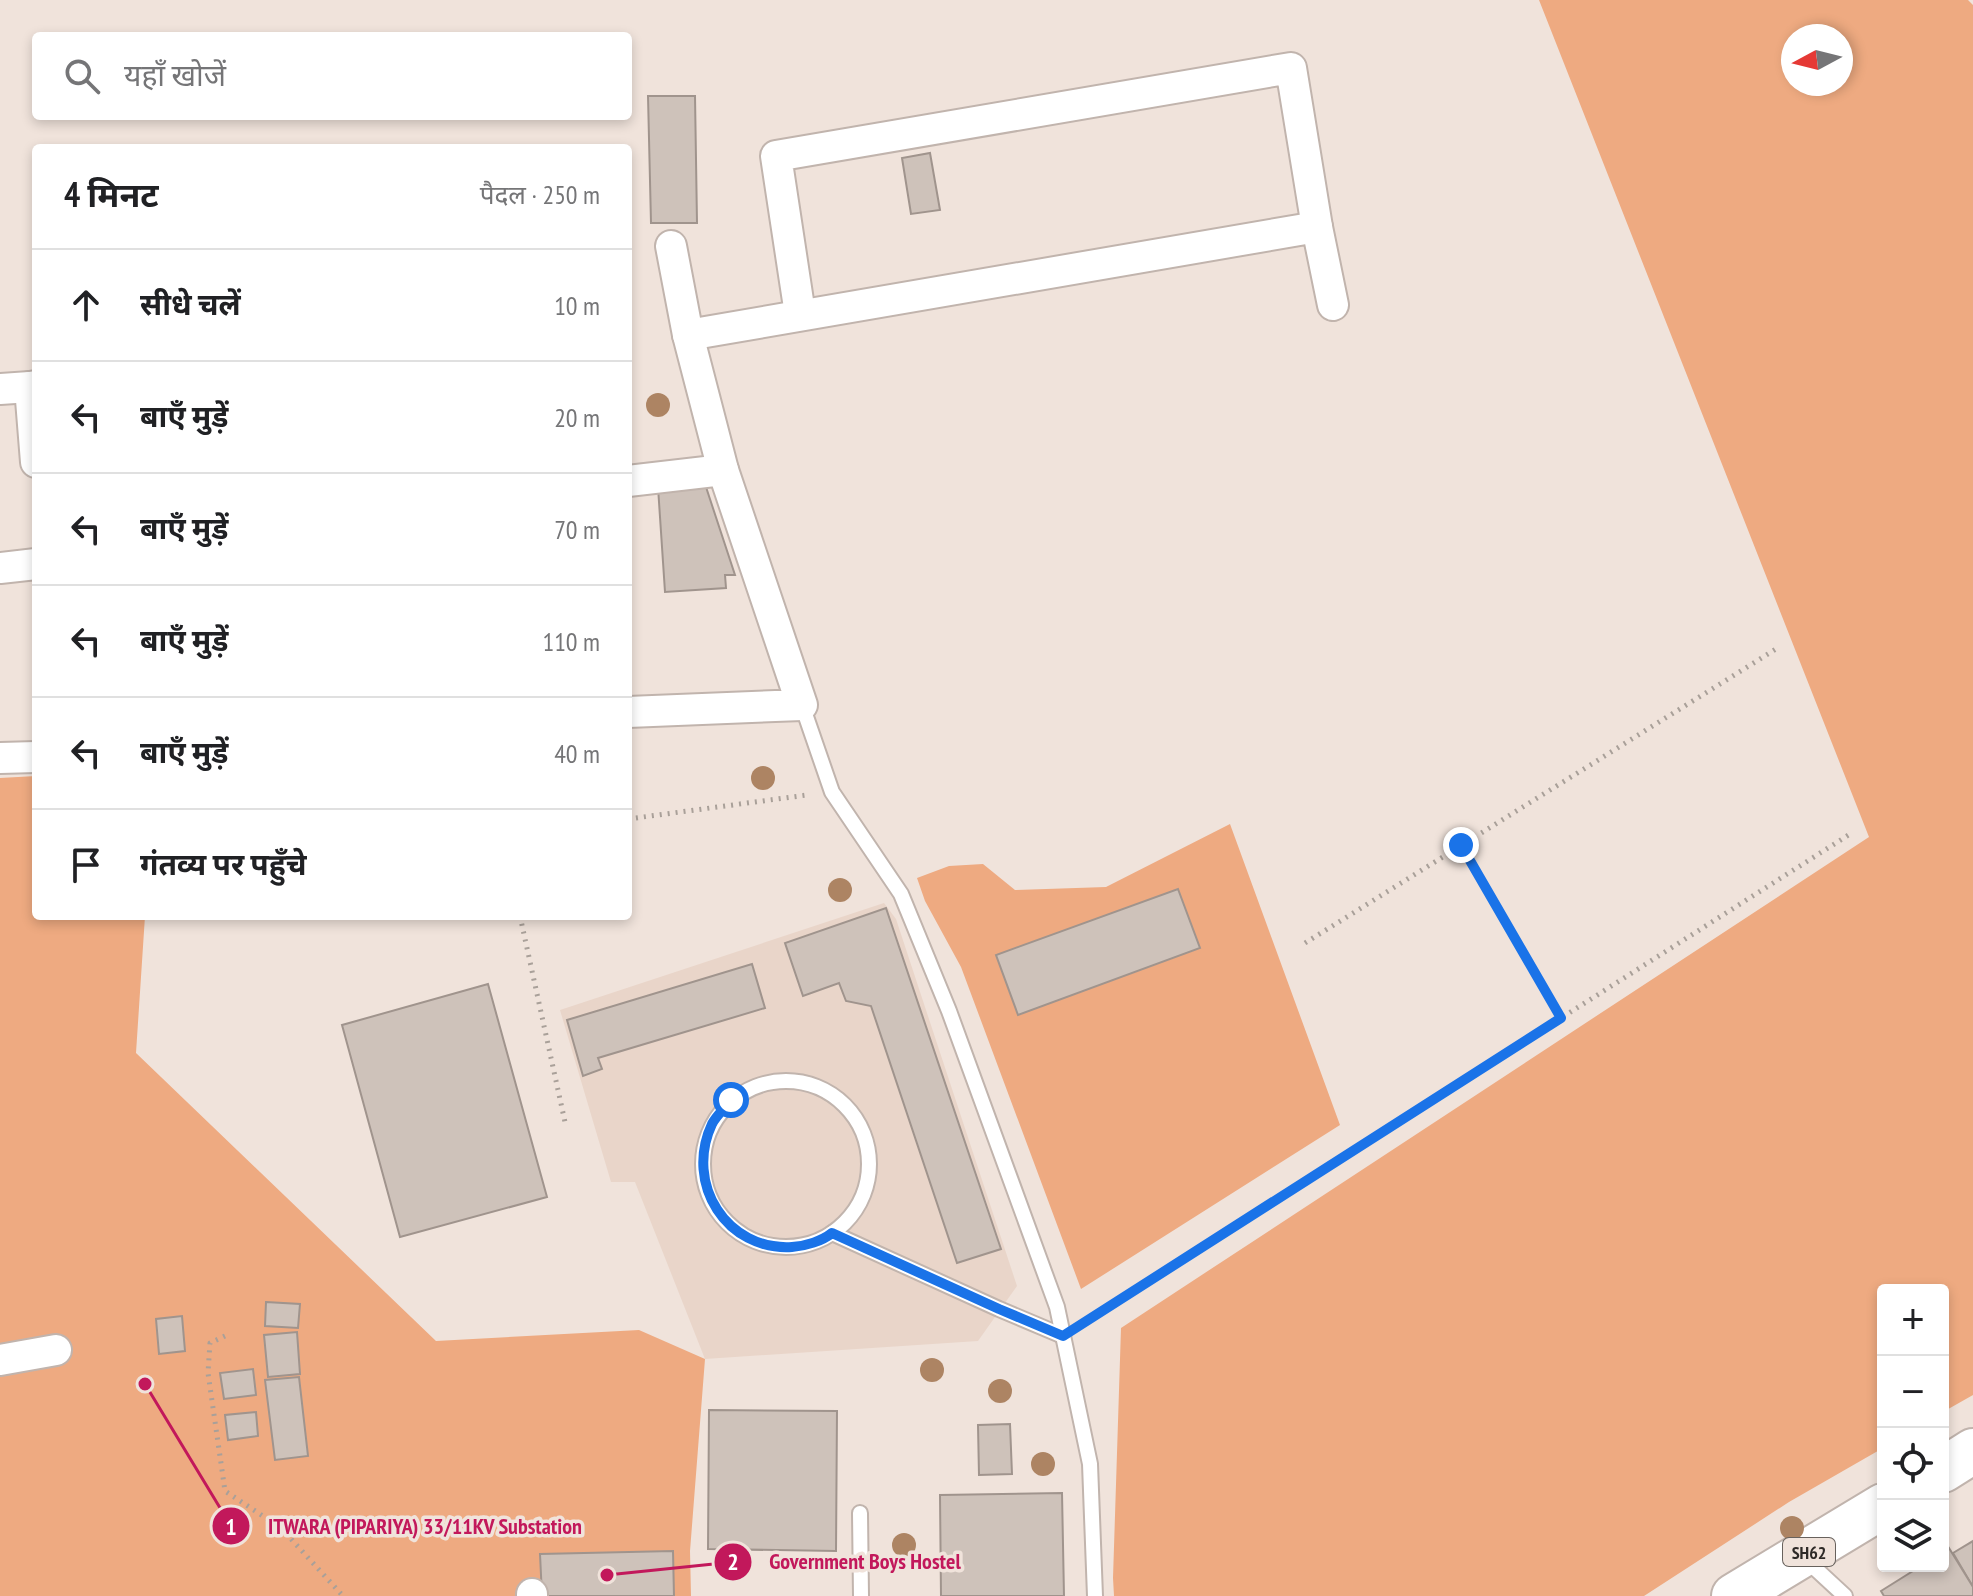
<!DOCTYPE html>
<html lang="hi">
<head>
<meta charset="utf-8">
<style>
  :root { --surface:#fff; --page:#f2f2f2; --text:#202124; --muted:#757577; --line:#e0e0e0 }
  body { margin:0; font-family:"PT Sans Narrow","Noto Sans Devanagari",sans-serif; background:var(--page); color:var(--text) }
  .controls { position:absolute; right:24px; bottom:24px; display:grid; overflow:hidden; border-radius:8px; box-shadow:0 4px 12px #0003 }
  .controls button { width:72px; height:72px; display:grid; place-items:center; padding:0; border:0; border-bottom:2px solid var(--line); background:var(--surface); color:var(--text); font:40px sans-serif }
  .compass { position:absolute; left:1781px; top:24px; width:72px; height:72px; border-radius:50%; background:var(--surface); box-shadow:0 4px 12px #0003; rotate:263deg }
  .stop { position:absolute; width:24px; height:24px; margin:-18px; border:6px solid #1a73e8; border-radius:50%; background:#fff }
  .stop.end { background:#1a73e8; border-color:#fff; box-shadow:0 2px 8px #0008 }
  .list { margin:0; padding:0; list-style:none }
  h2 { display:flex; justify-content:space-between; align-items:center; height:104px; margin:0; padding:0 32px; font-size:34px }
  h2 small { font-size:26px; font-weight:400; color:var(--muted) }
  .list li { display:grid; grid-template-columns:52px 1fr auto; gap:24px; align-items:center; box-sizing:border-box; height:112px; padding:0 32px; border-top:2px solid var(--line) }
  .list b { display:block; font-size:30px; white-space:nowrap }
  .list em { font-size:26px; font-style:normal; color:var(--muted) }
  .icon { flex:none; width:44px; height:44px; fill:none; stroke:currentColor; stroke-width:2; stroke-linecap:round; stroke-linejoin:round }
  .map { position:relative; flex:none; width:1973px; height:1596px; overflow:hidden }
  .search { position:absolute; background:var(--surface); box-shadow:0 4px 12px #0003; left:32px; top:32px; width:600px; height:88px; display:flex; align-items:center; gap:20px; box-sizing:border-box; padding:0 28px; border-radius:8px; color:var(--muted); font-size:30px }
  .panel { position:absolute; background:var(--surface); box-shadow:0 4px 12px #0003; left:32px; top:144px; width:600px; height:776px; border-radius:8px }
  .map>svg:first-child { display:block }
  .built { fill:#e9d5c9 }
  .green { fill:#eeaa81; fill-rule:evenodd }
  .building { fill:#cec2ba; stroke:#a0948d; stroke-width:2 }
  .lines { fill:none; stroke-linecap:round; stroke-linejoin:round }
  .lane-casing { stroke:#c1b4ad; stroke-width:18 }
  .street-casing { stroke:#c1b4ad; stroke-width:34 }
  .primary-casing { stroke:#c1b4ad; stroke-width:48 }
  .path { stroke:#a9a099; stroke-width:5; stroke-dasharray:2 6; stroke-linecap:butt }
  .lane { stroke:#fff; stroke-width:14 }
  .street { stroke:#fff; stroke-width:30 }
  .primary { stroke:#fff; stroke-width:44 }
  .tree { fill:#ad8463 }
  .route { stroke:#1a73e8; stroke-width:10 }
  .labels { text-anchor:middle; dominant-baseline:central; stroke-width:7; stroke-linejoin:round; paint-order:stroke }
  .shield { fill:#f0e3db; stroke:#68625d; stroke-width:2 }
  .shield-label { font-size:18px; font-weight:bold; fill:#2e2a27 }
  .leader { fill:none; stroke:#c2185b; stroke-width:3 }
  .callout-dot { fill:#c2185b; stroke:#f0e3db; stroke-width:3 }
  .mark-label { font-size:24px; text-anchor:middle; font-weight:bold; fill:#fff }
  .callout-label { font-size:22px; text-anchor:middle; font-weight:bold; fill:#c2185b; stroke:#f0e3db; stroke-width:7; stroke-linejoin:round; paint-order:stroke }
</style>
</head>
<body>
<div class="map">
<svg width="1973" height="1596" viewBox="0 0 1973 1596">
  <rect width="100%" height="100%" fill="#f0e3db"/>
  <path class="built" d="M 884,903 L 896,919 L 1017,1286 L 978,1341 L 705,1359 L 635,1182 L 611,1182 L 560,1010 Z"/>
  <g class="green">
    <path d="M 1539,0 L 1968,0 L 1973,5 L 1973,1395 L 1943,1412 L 1943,1290 L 1883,1290 L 1883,1448 L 1789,1502 L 1644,1596 L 1114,1596 L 1113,1578 L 1121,1328 L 1869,837 ZM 1793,36 L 1841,36 L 1841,84 L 1793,84 Z"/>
    <path d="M 36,776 L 36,916 L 145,916 L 136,1053 L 436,1341 L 639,1330 L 705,1359 L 690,1551 L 691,1596 L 0,1596 L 0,778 Z"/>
    <path d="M 1230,824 L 1340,1125 L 1081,1289 L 961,967 L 925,901 L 917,878 L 949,866 L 983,864 L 1015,890 L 1106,887 Z"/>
  </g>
  <g class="building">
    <path d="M 648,96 L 695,96 L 697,223 L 651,223 Z"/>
    <path d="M 930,153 L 940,210 L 911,214 L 902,158 Z"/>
    <path d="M 705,484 L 735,575 L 725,575 L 726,588 L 665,592 L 658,487 Z"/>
    <path d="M 1178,889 L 1200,948 L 1018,1015 L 996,955 Z"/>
    <path d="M 886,908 L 1001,1249 L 957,1263 L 871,1006 L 846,1001 L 839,983 L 803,996 L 785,943 Z"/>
    <path d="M 752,964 L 765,1008 L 598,1058 L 602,1069 L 583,1076 L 567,1020 Z"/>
    <path d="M 488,984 L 547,1197 L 400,1237 L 342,1025 Z"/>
    <path d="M 266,1302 L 300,1304 L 298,1328 L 265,1326 Z"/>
    <path d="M 182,1316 L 185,1351 L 159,1354 L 156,1319 Z"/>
    <path d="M 297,1332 L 300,1374 L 268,1377 L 264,1335 Z"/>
    <path d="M 253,1369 L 256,1395 L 224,1399 L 220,1373 Z"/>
    <path d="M 299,1377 L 308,1456 L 275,1460 L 265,1380 Z"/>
    <path d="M 709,1410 L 837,1411 L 836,1551 L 708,1549 Z"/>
    <path d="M 256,1412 L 258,1436 L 228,1440 L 225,1415 Z"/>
    <path d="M 1010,1424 L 1012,1474 L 979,1475 L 978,1425 Z"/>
    <path d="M 1062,1493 L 1064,1596 L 941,1596 L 940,1495 Z"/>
    <path d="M 1973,1541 L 1973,1587 L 1953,1553 Z"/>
    <path d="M 1949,1548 L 1973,1587 L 1973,1596 L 1884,1596 L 1881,1591 L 1921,1566 L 1943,1566 L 1943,1552 Z"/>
    <path d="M 673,1551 L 674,1596 L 542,1596 L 540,1554 Z"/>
  </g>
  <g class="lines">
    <g class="lane-casing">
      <g id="lane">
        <path d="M 802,705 L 832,792 L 901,894 L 949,1011 L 1057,1307 L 1090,1464 L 1095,1596"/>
        <circle cx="786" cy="1164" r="83"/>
        <path d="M 832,1233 L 999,1309 L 1063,1336"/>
        <path d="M 860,1513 L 861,1596"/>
        <path d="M 1805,1559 L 1845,1596"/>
      </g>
    </g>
    <g class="street-casing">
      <g id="street">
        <path d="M 800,314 L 776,156 L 1291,68 L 1317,227"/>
        <path d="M 688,335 L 1317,227 L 1333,305"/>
        <path d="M 36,386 L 30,387 L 36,462"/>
        <path d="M 0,389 L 30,387"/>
        <path d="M 628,481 L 723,470"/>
        <path d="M 0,568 L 36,564"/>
        <path d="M 628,712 L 802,705 L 723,470 L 688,335 L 671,246"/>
        <path d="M 0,758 L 36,757"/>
        <path d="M 0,1360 L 56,1350"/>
        <path d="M 532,1594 L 532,1596"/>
      </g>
    </g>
    <g class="primary-casing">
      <g id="primary">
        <path d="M 1943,1470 L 1973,1451"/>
        <path d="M 1734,1596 L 1883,1506"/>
      </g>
    </g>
    <g class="path">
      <path d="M 628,819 L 807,795"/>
      <path d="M 1461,845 L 1561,1018"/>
      <path d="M 520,916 L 565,1122"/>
      <path d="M 1305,943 L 1776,649"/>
      <path d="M 1084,1322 L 1850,834"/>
      <path d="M 225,1336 L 210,1343 L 208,1373 L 225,1491 L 281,1528 L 343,1596"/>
    </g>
    <use href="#lane" class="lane"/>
    <use href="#street" class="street"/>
    <use href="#primary" class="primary"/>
  </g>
  <g class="tree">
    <circle cx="658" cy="405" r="12"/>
    <circle cx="763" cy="778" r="12"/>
    <circle cx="840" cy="890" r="12"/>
    <circle cx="932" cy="1370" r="12"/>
    <circle cx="1000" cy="1391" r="12"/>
    <circle cx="1043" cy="1464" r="12"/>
    <circle cx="1792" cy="1528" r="12"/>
    <circle cx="904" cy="1545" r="12"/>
  </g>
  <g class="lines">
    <path class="route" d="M 731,1100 C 725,1108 716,1116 712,1124 C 684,1184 727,1251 792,1247 C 806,1246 822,1241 832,1233 L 999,1309 L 1063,1336 L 1561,1018 L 1461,845"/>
  </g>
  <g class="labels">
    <rect class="shield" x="1783" y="1538" width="52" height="28" rx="6"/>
    <g class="shield-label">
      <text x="1809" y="1552">SH62</text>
    </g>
  </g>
  <path class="leader" d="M145 1384L231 1526M607 1575L733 1562"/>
  <g class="callout-dot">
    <circle cx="145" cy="1384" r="8"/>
    <circle cx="607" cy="1575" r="8"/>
    <circle cx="231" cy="1526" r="20"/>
    <circle cx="733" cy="1562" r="20"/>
  </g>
  <g class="mark-label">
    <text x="231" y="1535">1</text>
    <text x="733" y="1570">2</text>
  </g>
  <g class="callout-label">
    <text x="425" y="1534">ITWARA (PIPARIYA) 33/11KV Substation</text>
    <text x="865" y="1569">Government Boys Hostel</text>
  </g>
</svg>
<div class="controls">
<button>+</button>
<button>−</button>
<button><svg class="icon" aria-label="locate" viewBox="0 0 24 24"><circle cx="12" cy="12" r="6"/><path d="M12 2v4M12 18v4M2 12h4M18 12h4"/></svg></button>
<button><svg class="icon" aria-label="layers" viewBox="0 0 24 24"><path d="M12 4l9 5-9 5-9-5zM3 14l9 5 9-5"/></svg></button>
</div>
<svg class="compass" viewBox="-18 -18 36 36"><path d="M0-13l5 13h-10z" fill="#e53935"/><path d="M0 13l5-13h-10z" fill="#757577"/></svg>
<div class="stop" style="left:731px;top:1100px"></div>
<div class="stop end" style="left:1461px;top:845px"></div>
<div class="search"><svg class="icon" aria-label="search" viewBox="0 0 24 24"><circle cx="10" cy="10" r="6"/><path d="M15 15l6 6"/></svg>यहाँ खोजें</div>
<section class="panel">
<h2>4 मिनट<small>पैदल · 250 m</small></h2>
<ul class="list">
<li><svg class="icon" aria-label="ahead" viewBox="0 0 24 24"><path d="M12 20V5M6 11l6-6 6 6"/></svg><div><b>सीधे चलें</b></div><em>10 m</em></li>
<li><svg class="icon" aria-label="left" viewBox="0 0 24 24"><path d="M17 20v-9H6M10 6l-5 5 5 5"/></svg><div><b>बाएँ मुड़ें</b></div><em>20 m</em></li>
<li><svg class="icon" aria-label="left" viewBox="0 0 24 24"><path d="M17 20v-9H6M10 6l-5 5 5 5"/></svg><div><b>बाएँ मुड़ें</b></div><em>70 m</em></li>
<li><svg class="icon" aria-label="left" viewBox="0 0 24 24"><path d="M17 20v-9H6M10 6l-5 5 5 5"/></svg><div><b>बाएँ मुड़ें</b></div><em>110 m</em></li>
<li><svg class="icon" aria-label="left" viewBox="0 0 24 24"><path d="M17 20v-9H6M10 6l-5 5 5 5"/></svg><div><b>बाएँ मुड़ें</b></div><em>40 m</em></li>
<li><svg class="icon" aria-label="arrive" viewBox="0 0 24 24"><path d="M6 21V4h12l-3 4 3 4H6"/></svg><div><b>गंतव्य पर पहुँचे</b></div></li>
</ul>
</section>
</div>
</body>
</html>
